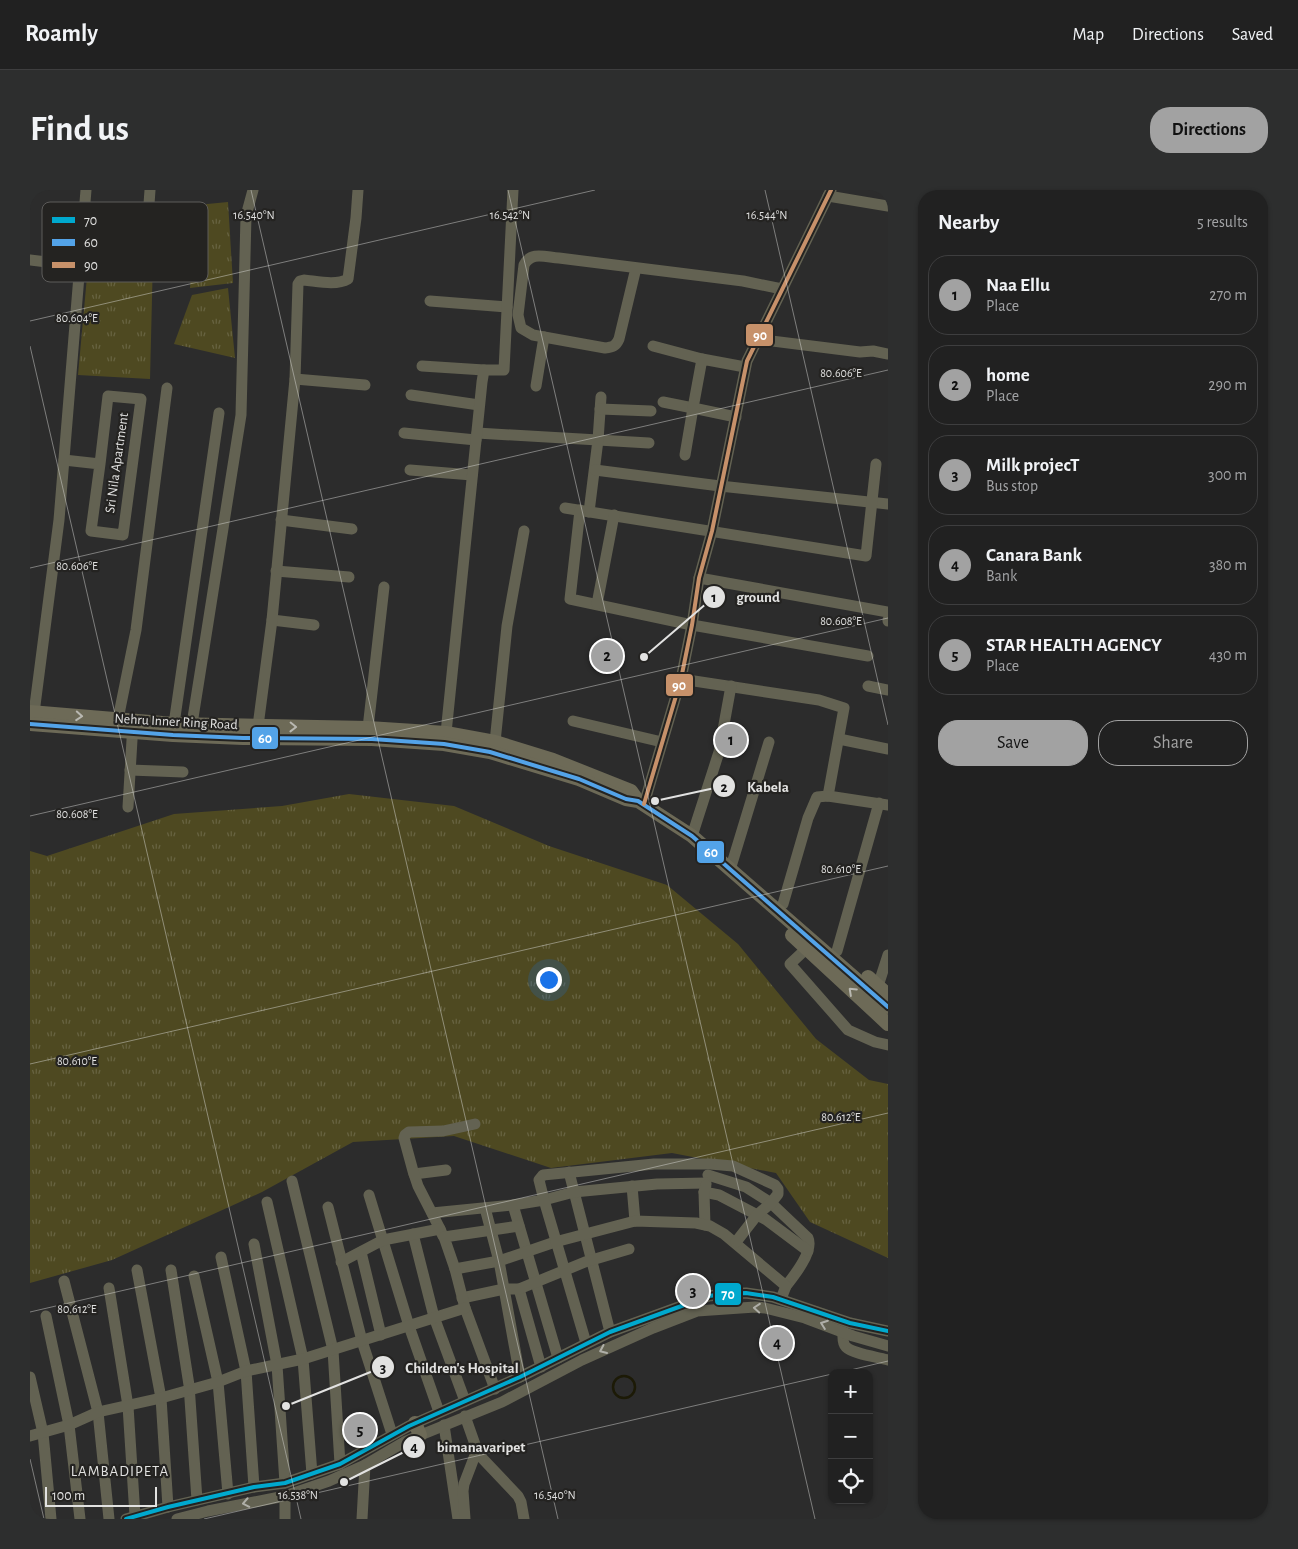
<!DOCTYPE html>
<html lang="en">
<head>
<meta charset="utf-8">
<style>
  :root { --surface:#212121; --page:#2d2e2e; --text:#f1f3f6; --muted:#a2a3a5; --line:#3e3e3f; --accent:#a2a2a2 }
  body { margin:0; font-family:"Alegreya Sans",sans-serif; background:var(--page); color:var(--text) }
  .controls { position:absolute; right:15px; bottom:15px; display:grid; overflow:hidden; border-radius:10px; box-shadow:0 1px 4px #0004 }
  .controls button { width:45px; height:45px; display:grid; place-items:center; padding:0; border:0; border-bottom:1px solid var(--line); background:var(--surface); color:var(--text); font:25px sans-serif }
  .scale { position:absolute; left:15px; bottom:12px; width:112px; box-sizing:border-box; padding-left:5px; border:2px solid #e2e2e1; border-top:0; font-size:14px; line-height:18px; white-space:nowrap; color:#e2e2e1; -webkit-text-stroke:4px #242321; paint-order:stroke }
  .you { position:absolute; left:518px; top:789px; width:18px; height:18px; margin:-12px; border:4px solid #fff; border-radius:50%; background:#1a73e8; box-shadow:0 0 0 8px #1a73e833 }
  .badge { display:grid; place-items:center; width:32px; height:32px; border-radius:50%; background:var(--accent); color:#111; font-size:16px; font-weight:700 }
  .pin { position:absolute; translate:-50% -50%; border:2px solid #fff; box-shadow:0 1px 5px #0006 }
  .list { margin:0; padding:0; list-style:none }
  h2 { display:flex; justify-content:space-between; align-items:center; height:65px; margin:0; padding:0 20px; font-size:21px }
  h2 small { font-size:16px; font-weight:400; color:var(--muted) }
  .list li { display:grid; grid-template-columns:32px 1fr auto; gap:15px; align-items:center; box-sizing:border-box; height:80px; margin:0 10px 10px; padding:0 10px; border:1px solid var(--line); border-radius:20px }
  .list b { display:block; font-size:19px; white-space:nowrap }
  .list p { margin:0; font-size:16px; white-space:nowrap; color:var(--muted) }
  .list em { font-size:16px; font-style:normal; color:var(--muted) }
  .actions { display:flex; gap:10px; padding:15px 20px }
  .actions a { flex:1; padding:11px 0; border:1px solid var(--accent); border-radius:20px; text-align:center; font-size:18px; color:var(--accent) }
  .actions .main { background:var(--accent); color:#111 }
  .icon { flex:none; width:28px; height:28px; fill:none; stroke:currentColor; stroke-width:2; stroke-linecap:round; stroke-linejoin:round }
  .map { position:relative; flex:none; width:858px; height:1329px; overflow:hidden; border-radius:20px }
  header { display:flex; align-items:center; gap:30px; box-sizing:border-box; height:70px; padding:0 25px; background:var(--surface); border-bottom:1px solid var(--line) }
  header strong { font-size:24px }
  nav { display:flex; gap:28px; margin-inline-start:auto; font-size:18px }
  .intro { display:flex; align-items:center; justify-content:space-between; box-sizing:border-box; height:120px; padding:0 30px }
  h1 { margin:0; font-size:35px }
  .button { padding:12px 22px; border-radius:20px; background:var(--accent); color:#111; font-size:18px; font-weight:700 }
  main { display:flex; gap:30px; padding:0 30px }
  aside { flex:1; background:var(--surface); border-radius:20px; box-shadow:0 1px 4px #0004 }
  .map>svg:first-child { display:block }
  .grass { fill:url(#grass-tufts) }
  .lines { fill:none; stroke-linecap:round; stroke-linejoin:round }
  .stream { stroke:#1c1a06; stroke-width:2.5 }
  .minor { stroke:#636252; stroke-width:11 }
  .major { stroke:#6d6a57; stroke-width:14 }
  .bus-1-casing { stroke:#242321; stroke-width:8 }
  .bus-2-casing { stroke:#242321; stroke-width:8 }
  .bus-3-casing { stroke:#242321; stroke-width:8 }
  .bus-1 { stroke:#00a9ce; stroke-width:4 }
  .bus-2 { stroke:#53a3e8; stroke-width:4 }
  .bus-3 { stroke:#c7916a; stroke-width:4 }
  .oneway { stroke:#b9b8b1 }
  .oneway2 { stroke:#afafa8 }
  .ticks { fill:none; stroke:#e2e2e1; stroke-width:1; stroke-opacity:0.45 }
  .labels { text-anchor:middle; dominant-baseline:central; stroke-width:4.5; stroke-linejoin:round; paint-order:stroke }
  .street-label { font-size:14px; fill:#e2e2e1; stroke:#242321 }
  .neighbourhood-label { font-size:15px; letter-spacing:1px; fill:#e2e2e1; stroke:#242321 }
  .key { fill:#242321; stroke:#5d5c5b; stroke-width:1 }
  .key-label { font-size:14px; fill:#e2e2e1 }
  .ticks-label { font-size:12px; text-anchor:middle; fill:#e2e2e1; stroke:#242321; stroke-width:4.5; stroke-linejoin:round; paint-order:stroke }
  .leader { fill:none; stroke:#e2e2e1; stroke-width:2 }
  .callout-dot { fill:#e2e2e1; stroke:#242321; stroke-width:2 }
  .mark-label { font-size:15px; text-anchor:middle; font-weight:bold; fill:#111 }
  .callout-label { font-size:15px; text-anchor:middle; font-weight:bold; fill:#e2e2e1; stroke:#242321; stroke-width:4.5; stroke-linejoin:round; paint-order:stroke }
  .line-badge { stroke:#242321; stroke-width:2 }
  .badge-label { font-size:14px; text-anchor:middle; font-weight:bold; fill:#fff }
</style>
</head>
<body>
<header>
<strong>Roamly</strong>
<nav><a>Map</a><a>Directions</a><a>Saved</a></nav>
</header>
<div class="intro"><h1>Find us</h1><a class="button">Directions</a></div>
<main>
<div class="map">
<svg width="858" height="1329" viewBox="0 0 858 1329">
  <defs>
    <pattern id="grass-tufts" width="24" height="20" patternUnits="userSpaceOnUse" patternTransform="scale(1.25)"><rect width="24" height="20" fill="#4e4921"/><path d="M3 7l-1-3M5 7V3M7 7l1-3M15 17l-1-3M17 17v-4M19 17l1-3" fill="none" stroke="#676341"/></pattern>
  </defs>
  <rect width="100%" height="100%" fill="#2c2c2c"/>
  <g class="grass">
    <path d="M 198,12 L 203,93 L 160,98 L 167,15 Z"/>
    <path d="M 60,54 L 123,67 L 120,189 L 48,185 Z"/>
    <path d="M 198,98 L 205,168 L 144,154 L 162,105 Z"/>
    <path d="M 319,604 L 424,616 L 519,656 L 637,695 L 708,754 L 786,849 L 839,890 L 858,894 L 858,1068 L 780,1032 L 746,983 L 642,963 L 521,978 L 424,946 L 323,952 L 232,1002 L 82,1070 L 0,1093 L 0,661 L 17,666 L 144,624 L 252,616 Z"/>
  </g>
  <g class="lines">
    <circle class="stream" cx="594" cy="1197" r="11"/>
    <g class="minor">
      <path d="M 328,0 L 326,28 L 318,89 C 306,96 286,91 274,90 L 270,91 L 268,94 L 265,189 L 335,195"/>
      <path d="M 798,6 L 858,16"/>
      <path d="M 116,56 L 120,0"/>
      <path d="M 0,70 L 50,76"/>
      <path d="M 606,78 L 589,149 C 586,156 583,157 575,158 L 503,145 L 491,138 L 488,125 L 494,75 C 501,61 515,67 529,68 L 713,91 L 752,99"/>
      <path d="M 400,111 L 477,117"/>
      <path d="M 726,149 L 830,162 L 843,161 L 858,164"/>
      <path d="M 623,156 L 672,169"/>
      <path d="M 392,176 L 454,180"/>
      <path d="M 506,196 L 514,147"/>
      <path d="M 381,205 L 449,215"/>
      <path d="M 571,207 L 568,250 L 619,253"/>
      <path d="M 633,212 L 663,218 L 655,265"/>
      <path d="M 570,219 L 621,221"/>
      <path d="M 706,227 L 663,218 L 672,169 L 715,177"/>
      <path d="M 374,243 L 446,250"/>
      <path d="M 447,243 L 568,250 L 559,322"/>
      <path d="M 34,270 L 70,274 L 61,341 L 93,345 L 111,209 L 78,206 L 70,274"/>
      <path d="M 380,280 L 442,285"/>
      <path d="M 565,280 L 690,296 L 858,314"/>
      <path d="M 535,318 L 836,366 L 846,274"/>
      <path d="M 550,320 L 540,409 L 662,435 L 838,466"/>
      <path d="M 251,330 L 322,339"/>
      <path d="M 246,381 L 319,387"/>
      <path d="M 669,388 L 858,422"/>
      <path d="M 567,414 L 584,325"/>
      <path d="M 242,430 L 284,435"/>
      <path d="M 858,430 L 858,431"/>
      <path d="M 651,489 L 789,510 L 814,518 L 798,606"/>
      <path d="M 838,496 L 858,500"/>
      <path d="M 4,523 L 29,330 L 56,0"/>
      <path d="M 88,529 L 106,440 L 137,198"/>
      <path d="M 543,531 L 632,552"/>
      <path d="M 144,534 L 189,223"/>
      <path d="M 162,534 L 211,225 L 216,26 L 223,0"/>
      <path d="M 228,536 L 242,430 L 265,189"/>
      <path d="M 338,538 L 354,397"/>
      <path d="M 416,543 L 452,192 L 454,180 L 474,180 L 483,0"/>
      <path d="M 809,549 L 858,559"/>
      <path d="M 465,552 L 477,436 L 494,341"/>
      <path d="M 100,580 L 153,582"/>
      <path d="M 614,614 L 651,489 L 662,435 L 669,388 L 682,341 L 717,171 L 801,0"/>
      <path d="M 98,617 L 103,533"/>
      <path d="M 662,646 L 689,562 L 701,496"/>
      <path d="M 700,680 L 739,552"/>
      <path d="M 753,714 L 778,628 L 787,607 L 798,606 L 858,615"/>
      <path d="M 776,759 L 760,774 L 818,840 L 845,852 L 858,855"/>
      <path d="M 807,761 L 849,613"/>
      <path d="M 848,796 L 858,765"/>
      <path d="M 539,982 L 580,1142"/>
      <path d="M 384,984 L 416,980"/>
      <path d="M 678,985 L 716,997 L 741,1013 L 778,1048 C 784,1061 764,1086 756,1096"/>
      <path d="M 262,991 L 303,1160 L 310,1274"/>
      <path d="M 602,996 L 605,1031"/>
      <path d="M 674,1002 L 689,1005 L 735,1029 L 778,1061"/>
      <path d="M 339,1005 L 379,1136 L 409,1222"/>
      <path d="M 237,1012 L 273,1169 L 282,1284"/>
      <path d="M 483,1015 L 528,1168"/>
      <path d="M 298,1017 L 332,1151 L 362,1244"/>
      <path d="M 455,1018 L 469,1071 L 490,1187"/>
      <path d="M 402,1023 L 483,1015 L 514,1010 L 544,1002 L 627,994 L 676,993"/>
      <path d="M 675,1035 L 674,1002 L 676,995"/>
      <path d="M 410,1039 L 388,996 L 383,981 L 374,948 L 375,945 L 379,942 L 413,941 L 445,934"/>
      <path d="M 383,1044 L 404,1127 L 435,1211"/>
      <path d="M 224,1054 L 247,1175 L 255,1293"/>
      <path d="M 331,1062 L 351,1145"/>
      <path d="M 191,1067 L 216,1181 L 224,1297"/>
      <path d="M 311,1072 L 353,1050 L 410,1039 L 413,1046"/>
      <path d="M 425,1079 L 469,1071 L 525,1052 L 605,1031 L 666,1033 L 680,1036 L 694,1044 L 756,1096 L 751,1109"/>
      <path d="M 107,1080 L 131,1208 L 138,1317"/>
      <path d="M 141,1080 L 159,1195 L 167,1310"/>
      <path d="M 164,1086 L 188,1192 L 198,1304"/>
      <path d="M 34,1091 L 68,1222 L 79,1329"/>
      <path d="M 79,1098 L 98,1216 L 105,1326"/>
      <path d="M 489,1099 L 511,1177"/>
      <path d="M 432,1108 L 474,1099 L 489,1099 L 555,1072 L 599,1059"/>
      <path d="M 16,1126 L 39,1235 L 50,1329"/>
      <path d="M 813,1142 C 813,1147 812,1153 816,1157 C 823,1164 848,1167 858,1170"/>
      <path d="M 556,1153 L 514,1010 L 509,990 L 513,985 L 624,974 L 680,974 L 703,976 L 745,995 L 748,999 L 748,1004 L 741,1013 L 727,1025 L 706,1052"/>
      <path d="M 0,1187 L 13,1243 L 21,1329"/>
      <path d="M 465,1199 L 435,1118 L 425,1079 L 414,1047 L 489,1036"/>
      <path d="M 435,1226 L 447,1260 L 452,1268 L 488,1306 L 491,1312 L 494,1329"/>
      <path d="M 414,1235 L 428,1329"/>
      <path d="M 0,1246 L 39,1235 L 68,1222 L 131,1208 L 188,1192 L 216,1181 L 273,1169 L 435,1118"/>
      <path d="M 96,1329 L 138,1317 L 224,1297 L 255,1293 L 310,1274 L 379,1236 L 490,1187 L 580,1142 L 679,1106 L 693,1104 L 716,1103 L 743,1107 L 820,1133 L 858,1141"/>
      <path d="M 147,1329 L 178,1321 L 255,1306 L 299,1291 L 335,1275 L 376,1251 L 472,1212 L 552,1170 L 623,1138 L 667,1121 L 725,1117 L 735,1118 L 775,1128 L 823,1146 L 858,1156"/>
      <path d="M 255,1329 L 255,1306"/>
      <path d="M 332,1329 L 335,1275"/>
      <path d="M 435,1329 L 433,1301 L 434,1294 L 447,1260"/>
    </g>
    <g class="major">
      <path d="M 0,522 L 144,534 L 338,538 L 416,543 L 465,552 L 523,570 L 601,601 L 606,608"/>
      <path d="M 0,534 L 143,545 L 213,548 L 342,549 L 414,554 L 460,562 L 549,589 L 596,609 L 608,611 L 662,646 L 858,817"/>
      <path d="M 762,745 L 858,834"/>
      <path d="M 838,787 L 858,805"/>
      <path d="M 385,1233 L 390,1245"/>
    </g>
    <g class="bus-1-casing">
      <path id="bus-1" d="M 96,1329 L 138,1317 L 224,1297 L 255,1293 L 310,1274 L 379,1236 L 490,1187 L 580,1142 L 679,1106 L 693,1104 L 716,1103 L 743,1107 L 820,1133 L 858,1141"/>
    </g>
    <g class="bus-2-casing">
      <path id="bus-2" d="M 0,534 L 143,545 L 213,548 L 342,549 L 414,554 L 460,562 L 549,589 L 596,609 L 608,611 L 662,646 L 858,817"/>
    </g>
    <g class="bus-3-casing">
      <path id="bus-3" d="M 614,614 L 651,489 L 662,435 L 669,388 L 682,341 L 717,171 L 801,0"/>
    </g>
    <use href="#bus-1" class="bus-1"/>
    <use href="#bus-2" class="bus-2"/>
    <use href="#bus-3" class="bus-3"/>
  </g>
  <defs><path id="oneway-chevron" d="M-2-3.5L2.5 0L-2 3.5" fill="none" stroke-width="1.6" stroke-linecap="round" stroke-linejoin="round" transform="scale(1.25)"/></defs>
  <g class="oneway">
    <use href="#oneway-chevron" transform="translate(49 526) rotate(4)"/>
    <use href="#oneway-chevron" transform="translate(263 537) rotate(1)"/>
    <use href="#oneway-chevron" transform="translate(822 801) rotate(-137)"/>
  </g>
  <g class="oneway2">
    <use href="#oneway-chevron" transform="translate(727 1118) rotate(-176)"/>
    <use href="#oneway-chevron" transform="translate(794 1134) rotate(-160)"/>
    <use href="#oneway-chevron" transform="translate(573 1160) rotate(156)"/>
    <use href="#oneway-chevron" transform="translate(216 1313) rotate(169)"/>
  </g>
  <path class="ticks" d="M 221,0 L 528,1329M 478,0 L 785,1329M 735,0 L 858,535M 0,131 L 565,0M 0,156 L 271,1329M 0,378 L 858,180M 0,626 L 858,428M 0,874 L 858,676M 0,1122 L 858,923M 808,1183 L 858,1171M 0,1269 L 14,1329M 174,1329 L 802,1184"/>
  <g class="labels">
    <g class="street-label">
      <text transform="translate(87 273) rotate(-82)">Sri Nila Apartment</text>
      <text transform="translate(146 532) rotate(3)">Nehru Inner Ring Road</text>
    </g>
    <g class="neighbourhood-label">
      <text x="90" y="1281">LAMBADIPETA</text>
    </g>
  </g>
  <rect x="12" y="12" width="166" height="80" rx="8" class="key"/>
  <rect x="22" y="27" width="23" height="6" fill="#00a9ce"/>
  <rect x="22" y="49" width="23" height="7" fill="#53a3e8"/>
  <rect x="22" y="72" width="23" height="6" fill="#c7916a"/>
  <g class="key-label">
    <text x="54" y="35">70</text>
    <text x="54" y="57">60</text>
    <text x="54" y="80">90</text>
  </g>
  <g class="ticks-label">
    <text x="224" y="29">16.540°N</text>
    <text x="480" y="29">16.542°N</text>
    <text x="737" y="29">16.544°N</text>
    <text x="47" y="132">80.604°E</text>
    <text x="811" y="187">80.606°E</text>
    <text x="47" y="380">80.606°E</text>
    <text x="811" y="435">80.608°E</text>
    <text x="47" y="628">80.608°E</text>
    <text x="811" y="683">80.610°E</text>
    <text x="47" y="875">80.610°E</text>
    <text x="811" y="931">80.612°E</text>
    <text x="47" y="1123">80.612°E</text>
    <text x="268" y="1309">16.538°N</text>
    <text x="525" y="1309">16.540°N</text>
  </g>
  <path class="leader" d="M614 467L684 407M625 611L694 596M256 1216L353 1177M314 1292L384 1257"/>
  <g class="callout-dot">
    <circle cx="614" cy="467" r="5"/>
    <circle cx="625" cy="611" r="5"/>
    <circle cx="256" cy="1216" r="5"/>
    <circle cx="314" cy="1292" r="5"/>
    <circle cx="684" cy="407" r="12"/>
    <circle cx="694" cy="596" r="12"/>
    <circle cx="353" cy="1177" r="12"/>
    <circle cx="384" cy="1257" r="12"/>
  </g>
  <g class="mark-label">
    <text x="684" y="412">1</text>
    <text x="694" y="602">2</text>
    <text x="353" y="1183">3</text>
    <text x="384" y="1262">4</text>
  </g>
  <g class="callout-label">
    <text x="728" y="412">ground</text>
    <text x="738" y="602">Kabela</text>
    <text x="432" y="1183">Children's Hospital</text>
    <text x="451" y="1262">bimanavaripet</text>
  </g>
  <g class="line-badge">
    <rect x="715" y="133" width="29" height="24" rx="5" fill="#c7916a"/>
    <rect x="635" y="483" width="29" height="24" rx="5" fill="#c7916a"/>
    <rect x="221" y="536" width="28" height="24" rx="5" fill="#53a3e8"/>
    <rect x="666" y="650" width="29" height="24" rx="5" fill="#53a3e8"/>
    <rect x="684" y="1092" width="28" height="24" rx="5" fill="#00a9ce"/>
  </g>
  <g class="badge-label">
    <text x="730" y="150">90</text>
    <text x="649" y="500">90</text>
    <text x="235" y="553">60</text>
    <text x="681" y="667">60</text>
    <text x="698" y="1109">70</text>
  </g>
</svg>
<div class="controls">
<button>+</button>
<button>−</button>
<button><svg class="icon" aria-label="locate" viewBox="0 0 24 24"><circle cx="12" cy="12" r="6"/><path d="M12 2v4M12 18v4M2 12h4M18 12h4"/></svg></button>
</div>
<div class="scale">100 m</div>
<div class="you"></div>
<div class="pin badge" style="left:701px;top:550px">1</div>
<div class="pin badge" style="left:577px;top:466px">2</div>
<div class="pin badge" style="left:663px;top:1101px">3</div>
<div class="pin badge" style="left:747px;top:1153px">4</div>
<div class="pin badge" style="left:330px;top:1240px">5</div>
</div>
<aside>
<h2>Nearby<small>5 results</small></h2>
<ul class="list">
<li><span class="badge">1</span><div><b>Naa Ellu</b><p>Place</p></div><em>270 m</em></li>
<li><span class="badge">2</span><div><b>home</b><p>Place</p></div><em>290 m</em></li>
<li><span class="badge">3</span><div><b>Milk projecT</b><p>Bus stop</p></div><em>300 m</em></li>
<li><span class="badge">4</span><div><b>Canara Bank</b><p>Bank</p></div><em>380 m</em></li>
<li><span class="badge">5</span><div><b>STAR HEALTH AGENCY</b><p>Place</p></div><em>430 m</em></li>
</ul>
<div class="actions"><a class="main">Save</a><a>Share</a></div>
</aside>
</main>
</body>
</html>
